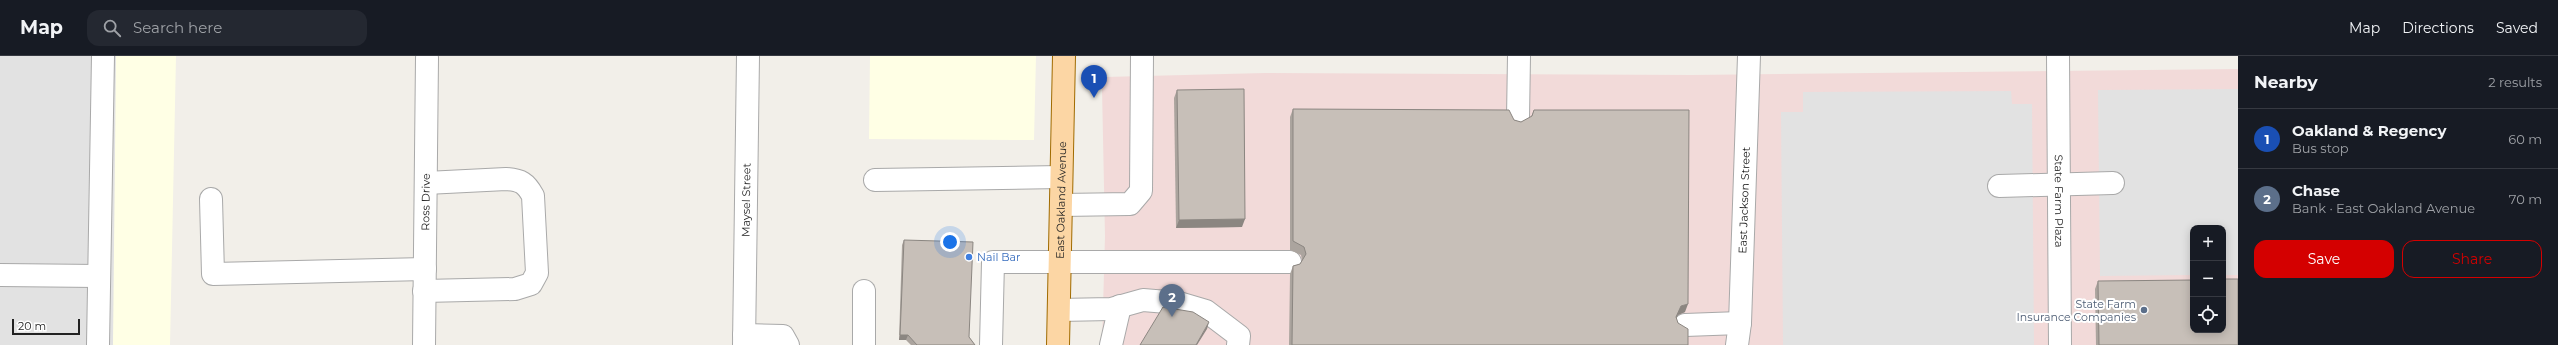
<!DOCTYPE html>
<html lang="en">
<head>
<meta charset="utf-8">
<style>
  :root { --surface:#171b24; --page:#242831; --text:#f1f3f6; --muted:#9ea1a6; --line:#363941; --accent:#d40000 }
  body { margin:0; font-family:Montserrat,sans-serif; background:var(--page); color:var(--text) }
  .controls { position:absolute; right:12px; bottom:12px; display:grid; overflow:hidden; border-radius:8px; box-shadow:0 2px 10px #0003 }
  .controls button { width:36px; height:36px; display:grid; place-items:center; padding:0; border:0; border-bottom:1px solid var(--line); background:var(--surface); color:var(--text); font:20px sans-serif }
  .scale { position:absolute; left:12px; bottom:10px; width:68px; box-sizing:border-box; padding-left:4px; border:2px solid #222; border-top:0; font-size:11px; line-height:14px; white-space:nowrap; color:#222; -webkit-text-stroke:3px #fff; paint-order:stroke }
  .you { position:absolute; left:950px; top:186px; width:14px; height:14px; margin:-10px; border:3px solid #fff; border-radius:50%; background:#1a73e8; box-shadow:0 0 0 6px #1a73e833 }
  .badge { display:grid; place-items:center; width:26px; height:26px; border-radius:50%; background:var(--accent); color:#fff; font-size:13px; font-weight:700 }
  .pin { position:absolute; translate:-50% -33px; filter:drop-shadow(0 1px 2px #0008) }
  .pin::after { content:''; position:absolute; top:21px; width:14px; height:12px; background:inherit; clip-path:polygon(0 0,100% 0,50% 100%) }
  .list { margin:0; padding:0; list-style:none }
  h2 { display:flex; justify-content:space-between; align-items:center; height:52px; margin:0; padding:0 16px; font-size:17px }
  h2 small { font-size:13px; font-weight:400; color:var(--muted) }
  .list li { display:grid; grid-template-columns:26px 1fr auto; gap:12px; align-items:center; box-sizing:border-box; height:60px; padding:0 16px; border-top:1px solid var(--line) }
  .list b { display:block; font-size:15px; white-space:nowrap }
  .list p { margin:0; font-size:13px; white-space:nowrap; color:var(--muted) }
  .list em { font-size:13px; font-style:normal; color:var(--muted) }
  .actions { display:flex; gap:8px; padding:12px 16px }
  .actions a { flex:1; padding:9px 0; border:1px solid var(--accent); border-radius:12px; text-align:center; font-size:14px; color:var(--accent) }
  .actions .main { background:var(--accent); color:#fff }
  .icon { flex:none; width:22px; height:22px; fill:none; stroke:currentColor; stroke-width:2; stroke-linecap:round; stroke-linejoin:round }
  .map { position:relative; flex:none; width:2238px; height:289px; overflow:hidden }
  header { display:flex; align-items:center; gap:24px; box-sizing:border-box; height:56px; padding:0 20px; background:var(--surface); border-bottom:1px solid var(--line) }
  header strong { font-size:19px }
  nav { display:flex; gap:22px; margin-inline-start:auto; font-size:14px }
  .search { width:280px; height:36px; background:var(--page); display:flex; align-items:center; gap:10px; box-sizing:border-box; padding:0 14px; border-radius:12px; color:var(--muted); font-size:15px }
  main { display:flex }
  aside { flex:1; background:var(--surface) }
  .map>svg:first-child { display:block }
  .commercial { fill:#f2dad9; fill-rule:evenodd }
  .education { fill:#ffffe5 }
  .parking { fill:#e2e2e2 }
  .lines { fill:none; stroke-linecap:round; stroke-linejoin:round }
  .minor-casing { stroke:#a9a9a9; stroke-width:24 }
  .major-casing { stroke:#a06b00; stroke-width:24 }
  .minor { stroke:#fff; stroke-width:22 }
  .major { stroke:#fcd6a4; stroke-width:22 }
  .wall { fill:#aba49e }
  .shaded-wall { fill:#8b8681 }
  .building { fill:#c7bfb8; stroke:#8b8681 }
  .shop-dot { fill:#3f7fe0; stroke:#fff; stroke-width:1.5 }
  .service-dot { fill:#5c6f8a; stroke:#fff; stroke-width:1.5 }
  .labels { text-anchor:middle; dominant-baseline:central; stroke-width:4; stroke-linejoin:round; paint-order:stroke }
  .street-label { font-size:11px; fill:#222; stroke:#fff }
  .shop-label { font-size:11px; fill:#366cbe; stroke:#fff; text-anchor:start }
  .service-label { font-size:11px; fill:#4e5e75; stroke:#fff; text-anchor:end }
</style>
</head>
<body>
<header>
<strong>Map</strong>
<div class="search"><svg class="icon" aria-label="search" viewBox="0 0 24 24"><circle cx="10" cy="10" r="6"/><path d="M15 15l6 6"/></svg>Search here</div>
<nav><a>Map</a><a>Directions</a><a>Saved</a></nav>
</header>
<main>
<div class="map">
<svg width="2238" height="289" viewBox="0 0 2238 289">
  <rect width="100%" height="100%" fill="#f2efe9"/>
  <path class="commercial" d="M 2238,13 L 2238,289 L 1102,289 L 1105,180 L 1102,32 L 1105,21 L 1265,17 L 1692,19 ZM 2193,172 L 2223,172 L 2223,274 L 2193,274 Z"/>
  <g class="education">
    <path d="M 0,0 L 176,0 L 170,289 L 0,289 Z"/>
    <path d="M 870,0 L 1036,0 L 1034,84 L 869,83 Z"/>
  </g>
  <g class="parking">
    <path d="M 0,0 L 116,0 L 113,289 L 0,289 Z"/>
    <path d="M 2238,33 L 2238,219 L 2223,219 L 2223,172 L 2193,172 L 2193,219 L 2100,220 L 2098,34 Z"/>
    <path d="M 2011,35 L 2012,48 L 2032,48 L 2034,289 L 1783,289 L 1781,56 L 1803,56 L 1803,36 Z"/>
  </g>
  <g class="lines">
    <g class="minor-casing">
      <g id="minor">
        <path id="s1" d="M 2058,0 L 2060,289"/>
        <path d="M 1518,62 L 1519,0"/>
        <path d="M 875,124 L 1061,121"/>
        <path d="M 1999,130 L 2113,127"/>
        <path d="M 211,143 L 213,218 L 425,213"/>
        <path d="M 1061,149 L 1130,148 L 1141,135 L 1142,0"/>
        <path d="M 0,219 L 98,220"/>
        <path d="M 424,235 L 515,233 L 531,228 L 537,217 L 533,140 C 526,127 521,124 506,123 L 426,127"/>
        <path d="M 1059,254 L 1111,253 L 1143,244 L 1179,247 L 1206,255 L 1239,280 L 1238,289"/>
        <path d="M 1685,269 L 1740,267"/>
        <path d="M 744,279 L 783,280 L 788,289"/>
        <path d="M 98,289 L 103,0"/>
        <path id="s2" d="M 424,289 L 427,2"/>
        <path id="s3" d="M 744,289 L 748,0"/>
        <path d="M 864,289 L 864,235"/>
        <path d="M 991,289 L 993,206 L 1290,206"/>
        <path d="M 1111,289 L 1120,250"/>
        <path id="s4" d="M 1737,289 L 1740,267 L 1749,0"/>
      </g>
    </g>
    <g class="major-casing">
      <g id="major">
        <path id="s5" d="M 1058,289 L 1064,0"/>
      </g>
    </g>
    <use href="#minor" class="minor"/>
    <use href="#major" class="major"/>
  </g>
  <g class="wall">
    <path d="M 1177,34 L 1242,171 L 1176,172 L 1174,42 Z"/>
    <path d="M 1293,53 L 1514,64 L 1521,66 L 1531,61 L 1534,54 L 1685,256 L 1678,259 L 1676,262 L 1678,267 L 1688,289 L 1289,289 L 1290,218 L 1293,210 L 1300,208 L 1302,204 L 1301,199 L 1290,194 L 1290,61 Z"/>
    <path d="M 904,184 L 969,281 L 975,289 L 911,289 L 906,284 L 899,284 L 902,189 Z"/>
    <path d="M 2098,225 L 2238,289 L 2096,289 L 2095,233 Z"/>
  </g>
  <g class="shaded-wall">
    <path d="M 1245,163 L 1242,171 L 1176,172 L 1179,164 Z"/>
    <path d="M 1688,248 L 1685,256 L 1678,259 L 1673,269 L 1676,261 L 1681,250 Z"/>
    <path d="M 1209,266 L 1207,273 L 1197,289 L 1196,289 Z"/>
    <path d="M 900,279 L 908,279 L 906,284 L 899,284 Z"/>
  </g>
  <g class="building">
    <path d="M 1244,33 L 1245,163 L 1179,164 L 1177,34 Z"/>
    <path d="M 1293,53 L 1509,54 L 1514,64 L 1521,66 L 1532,60 L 1534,54 L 1689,54 L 1688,248 L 1681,250 L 1676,261 L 1678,267 L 1688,273 L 1688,289 L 1292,289 L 1293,210 L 1300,208 L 1306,198 L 1304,191 L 1293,185 Z"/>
    <path d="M 904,184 L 973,186 L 969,281 L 975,289 L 917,289 L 908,279 L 900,279 Z"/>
    <path d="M 2223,223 L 2238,223 L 2238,289 L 2099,289 L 2098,225 L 2193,224 L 2193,274 L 2223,274 Z"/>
    <path d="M 1163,251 L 1193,256 L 1209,266 L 1196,289 L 1140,289 Z"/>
  </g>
  <circle class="shop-dot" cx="969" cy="201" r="4"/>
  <circle class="service-dot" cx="2144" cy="254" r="4"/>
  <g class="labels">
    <g class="street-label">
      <text stroke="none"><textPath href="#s3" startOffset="145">Maysel Street</textPath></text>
      <text stroke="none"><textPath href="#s5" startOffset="145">East Oakland Avenue</textPath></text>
      <text stroke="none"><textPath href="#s4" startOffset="145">East Jackson Street</textPath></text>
      <text stroke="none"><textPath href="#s1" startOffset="145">State Farm Plaza</textPath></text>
      <text stroke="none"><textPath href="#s2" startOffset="143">Ross Drive</textPath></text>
    </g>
    <g class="shop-label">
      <text x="977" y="201">Nail Bar</text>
    </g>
    <g class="service-label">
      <text x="2136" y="248">State Farm<tspan x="2136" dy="13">Insurance Companies</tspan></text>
    </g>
  </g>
</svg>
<div class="controls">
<button>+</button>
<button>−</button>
<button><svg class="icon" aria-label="locate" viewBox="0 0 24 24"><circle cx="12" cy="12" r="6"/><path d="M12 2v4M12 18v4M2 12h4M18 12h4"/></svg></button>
</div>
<div class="scale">20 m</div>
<div class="you"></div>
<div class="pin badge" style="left:1094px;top:42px;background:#1a4fb4">1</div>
<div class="pin badge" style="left:1172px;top:261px;background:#5c6f8a">2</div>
</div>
<aside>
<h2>Nearby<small>2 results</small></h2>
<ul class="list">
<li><span class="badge" style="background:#1a4fb4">1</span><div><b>Oakland &amp; Regency</b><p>Bus stop</p></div><em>60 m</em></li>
<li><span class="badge" style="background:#5c6f8a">2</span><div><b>Chase</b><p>Bank · East Oakland Avenue</p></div><em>70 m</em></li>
</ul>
<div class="actions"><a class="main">Save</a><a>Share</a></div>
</aside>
</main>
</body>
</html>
